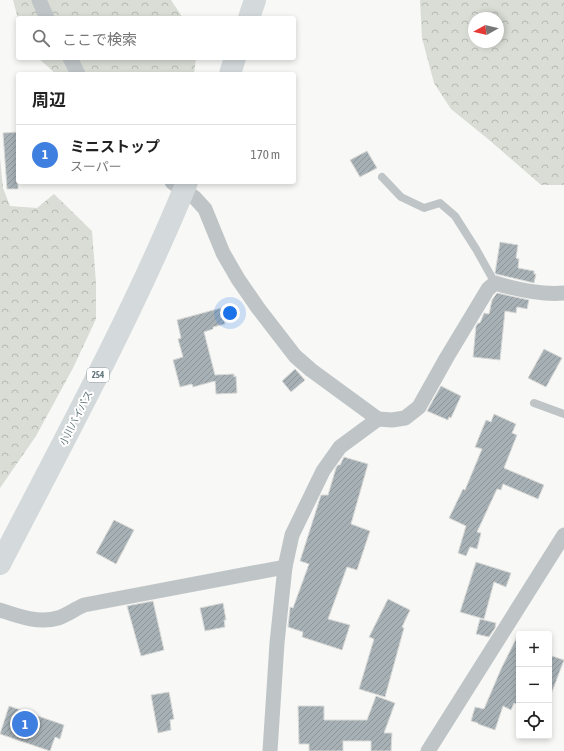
<!DOCTYPE html>
<html lang="ja">
<head>
<meta charset="utf-8">
<style>
  :root { --surface:#fff; --page:#f2f2f2; --text:#222; --muted:#767676; --line:#e0e0e0; --accent:#db2777 }
  body { margin:0; font-family:"Asap Condensed","Noto Sans JP",sans-serif; background:var(--page); color:var(--text) }
  .controls { position:absolute; right:12px; bottom:12px; display:grid; overflow:hidden; border-radius:4px; box-shadow:0 2px 6px #0003 }
  .controls button { width:36px; height:36px; display:grid; place-items:center; padding:0; border:0; border-bottom:1px solid var(--line); background:var(--surface); color:var(--text); font:20px sans-serif }
  .compass { position:absolute; left:468px; top:12px; width:36px; height:36px; border-radius:50%; background:var(--surface); box-shadow:0 2px 6px #0003; rotate:262deg }
  .you { position:absolute; left:230px; top:313px; width:14px; height:14px; margin:-10px; border:3px solid #fff; border-radius:50%; background:#1a73e8; box-shadow:0 0 0 6px #1a73e833 }
  .badge { display:grid; place-items:center; width:26px; height:26px; border-radius:50%; background:var(--accent); color:#fff; font-size:13px; font-weight:700 }
  .pin { position:absolute; translate:-50% -50%; border:2px solid #fff; box-shadow:0 1px 4px #0006 }
  .list { margin:0; padding:0; list-style:none }
  h2 { display:flex; justify-content:space-between; align-items:center; height:52px; margin:0; padding:0 16px; font-size:17px }
  h2 small { font-size:13px; font-weight:400; color:var(--muted) }
  .list li { display:grid; grid-template-columns:26px 1fr auto; gap:12px; align-items:center; box-sizing:border-box; height:60px; padding:0 16px; border-top:1px solid var(--line) }
  .list b { display:block; font-size:15px; white-space:nowrap }
  .list p { margin:0; font-size:13px; white-space:nowrap; color:var(--muted) }
  .list em { font-size:13px; font-style:normal; color:var(--muted) }
  .icon { flex:none; width:22px; height:22px; fill:none; stroke:currentColor; stroke-width:2; stroke-linecap:round; stroke-linejoin:round }
  .map { position:relative; flex:none; width:564px; height:751px; overflow:hidden }
  .search { position:absolute; background:var(--surface); box-shadow:0 2px 6px #0003; left:16px; top:16px; width:280px; height:44px; display:flex; align-items:center; gap:10px; box-sizing:border-box; padding:0 14px; border-radius:4px; color:var(--muted); font-size:15px }
  .panel { position:absolute; background:var(--surface); box-shadow:0 2px 6px #0003; left:16px; top:72px; width:280px; height:112px; border-radius:4px }
  .map>svg:first-child { display:block }
  .forest { fill:url(#forest-crowns); fill-rule:evenodd }
  .building { fill:url(#building-hatch); stroke:#dadad8 }
  .lines { fill:none; stroke-linecap:round; stroke-linejoin:round }
  .lane { stroke:#bfc5c7; stroke-width:8 }
  .street { stroke:#bfc5c7; stroke-width:15 }
  .highway { stroke:#d4d9db; stroke-width:22 }
  .labels { text-anchor:middle; dominant-baseline:central; stroke-width:4; stroke-linejoin:round; paint-order:stroke }
  .shield { fill:#fff; stroke:#93a0a5; stroke-width:1 }
  .shield-label { font-size:9px; font-weight:bold; fill:#65787f }
  .street-label { font-size:10px; fill:#65787f; stroke:#fff }
</style>
</head>
<body>
<div class="map">
<svg width="564" height="751" viewBox="0 0 564 751">
  <defs>
    <pattern id="forest-crowns" width="20" height="18" patternUnits="userSpaceOnUse"><rect width="20" height="18" fill="#d9ddd5"/><path d="M2 6a3 3 0 1 1 6 0M12 15a3 3 0 1 1 6 0" fill="none" stroke="#b4b8b2"/></pattern>
    <pattern id="building-hatch" width="6" height="6" patternUnits="userSpaceOnUse"><rect width="6" height="6" fill="#a7b1b5"/><path d="M-1 1l2-2M0 6l6-6M5 7l2-2" fill="none" stroke="#8c9598"/></pattern>
  </defs>
  <rect width="100%" height="100%" fill="#f8f8f6"/>
  <g class="forest">
    <path d="M 13,0 L 171,0 L 183,18 L 18,18 L 18,19 Z"/>
    <path d="M 420,0 L 564,0 L 564,185 L 541,185 L 488,139 L 451,109 L 434,83 L 422,38 ZM 474,18 L 498,18 L 498,42 L 474,42 Z"/>
    <path d="M 38,58 L 196,58 L 194,74 L 56,74 Z"/>
    <path d="M 0,158 L 3,188 L 10,206 L 37,208 L 54,194 L 92,231 L 96,283 L 96,319 L 73,368 L 36,436 L 0,488 Z"/>
  </g>
  <g class="building">
    <path d="M 18,132 L 18,189 L 7,189 L 3,133 Z"/>
    <path d="M 367,151 L 377,168 L 360,177 L 350,160 Z"/>
    <path d="M 500,242 L 518,245 L 516,258 L 519,259 L 518,268 L 534,271 L 534,274 L 536,274 L 534,283 L 496,274 L 495,273 Z"/>
    <path d="M 497,293 L 529,300 L 527,309 L 517,307 L 516,313 L 505,311 L 500,360 L 473,357 L 476,326 L 478,323 L 480,323 L 484,313 L 489,314 L 492,300 Z"/>
    <path d="M 221,308 L 225,324 L 213,327 L 213,329 L 204,332 L 215,375 L 234,374 L 234,377 L 236,376 L 237,393 L 216,394 L 215,381 L 193,387 L 192,384 L 180,387 L 173,360 L 183,357 L 178,339 L 181,338 L 177,320 Z"/>
    <path d="M 544,349 L 562,358 L 546,387 L 528,378 Z"/>
    <path d="M 295,369 L 305,380 L 291,392 L 282,381 Z"/>
    <path d="M 441,386 L 461,396 L 451,418 L 449,417 L 448,420 L 427,411 Z"/>
    <path d="M 494,414 L 516,424 L 512,433 L 517,435 L 504,468 L 544,485 L 538,499 L 503,484 L 501,490 L 497,489 L 477,532 L 481,533 L 477,549 L 470,547 L 466,556 L 458,553 L 466,526 L 449,518 L 463,489 L 465,490 L 482,449 L 475,447 L 486,420 L 491,422 Z"/>
    <path d="M 344,457 L 368,464 L 351,524 L 370,531 L 357,570 L 347,567 L 328,619 L 350,625 L 342,650 L 302,637 L 303,632 L 288,627 L 290,609 L 290,607 L 293,608 L 309,564 L 300,561 L 321,495 L 328,495 L 336,468 L 338,465 L 340,465 Z"/>
    <path d="M 114,520 L 134,530 L 116,564 L 96,553 Z"/>
    <path d="M 476,562 L 511,573 L 506,587 L 494,582 L 484,619 L 460,612 Z"/>
    <path d="M 388,599 L 410,610 L 402,627 L 404,628 L 385,697 L 359,689 L 374,639 L 369,637 Z"/>
    <path d="M 153,601 L 164,650 L 141,656 L 127,606 Z"/>
    <path d="M 223,603 L 226,620 L 224,620 L 225,627 L 205,631 L 200,608 Z"/>
    <path d="M 480,619 L 496,623 L 495,628 L 489,637 L 476,634 Z"/>
    <path d="M 519,633 L 519,705 L 514,703 L 511,710 L 503,706 L 495,730 L 478,724 L 478,723 L 471,721 L 475,707 L 484,709 L 501,669 Z"/>
    <path d="M 549,655 L 564,660 L 550,697 L 549,697 Z"/>
    <path d="M 169,692 L 174,719 L 170,720 L 171,730 L 158,733 L 151,695 Z"/>
    <path d="M 376,696 L 395,703 L 384,733 L 392,733 L 391,751 L 371,751 L 371,741 L 343,741 L 343,751 L 309,751 L 309,744 L 299,744 L 298,706 L 324,706 L 324,720 L 367,720 Z"/>
    <path d="M 9,706 L 64,725 L 60,739 L 55,737 L 50,751 L 0,734 Z"/>
  </g>
  <g class="lines">
    <g class="lane">
      <path d="M 382,177 L 401,197 L 424,208 L 440,203 L 455,216 L 476,249 L 495,283"/>
      <path d="M 534,403 L 564,414"/>
    </g>
    <g class="street">
      <path d="M 39,0 L 47,18"/>
      <path d="M 70,58 L 78,74"/>
      <path d="M 172,182 L 195,198 L 205,209 L 223,253 L 238,279 L 258,308 L 295,356 L 311,370 L 378,419"/>
      <path d="M 0,610 C 18,616 39,624 58,618 C 67,615 75,609 84,605 L 285,567"/>
      <path d="M 270,751 L 277,643 L 285,567 L 292,535 L 323,471 L 340,447 L 378,419 L 392,420 L 405,418 L 419,407 L 447,357 L 488,289 L 495,283 C 515,289 543,295 564,293"/>
      <path d="M 428,751 L 564,535"/>
    </g>
    <g class="highway">
      <path d="M 249,18 L 255,0"/>
      <path d="M 230,74 L 235,58"/>
      <path d="M 0,564 C 65,438 133,314 187,182"/>
    </g>
  </g>
  <g class="labels">
    <rect class="shield" x="87" y="368" width="22" height="14" rx="3"/>
    <g class="shield-label">
      <text x="98" y="375">254</text>
    </g>
    <g class="street-label">
      <text transform="translate(76 418) rotate(-63)">小川バイパス</text>
    </g>
  </g>
</svg>
<div class="controls">
<button>+</button>
<button>−</button>
<button><svg class="icon" aria-label="locate" viewBox="0 0 24 24"><circle cx="12" cy="12" r="6"/><path d="M12 2v4M12 18v4M2 12h4M18 12h4"/></svg></button>
</div>
<svg class="compass" viewBox="-18 -18 36 36"><path d="M0-13l5 13h-10z" fill="#e53935"/><path d="M0 13l5-13h-10z" fill="#767676"/></svg>
<div class="you"></div>
<div class="pin badge" style="left:25px;top:724px;background:#3f7fe0">1</div>
<div class="search"><svg class="icon" aria-label="search" viewBox="0 0 24 24"><circle cx="10" cy="10" r="6"/><path d="M15 15l6 6"/></svg>ここで検索</div>
<section class="panel">
<h2>周辺<small></small></h2>
<ul class="list">
<li><span class="badge" style="background:#3f7fe0">1</span><div><b>ミニストップ</b><p>スーパー</p></div><em>170 m</em></li>
</ul>
</section>
</div>
</body>
</html>
